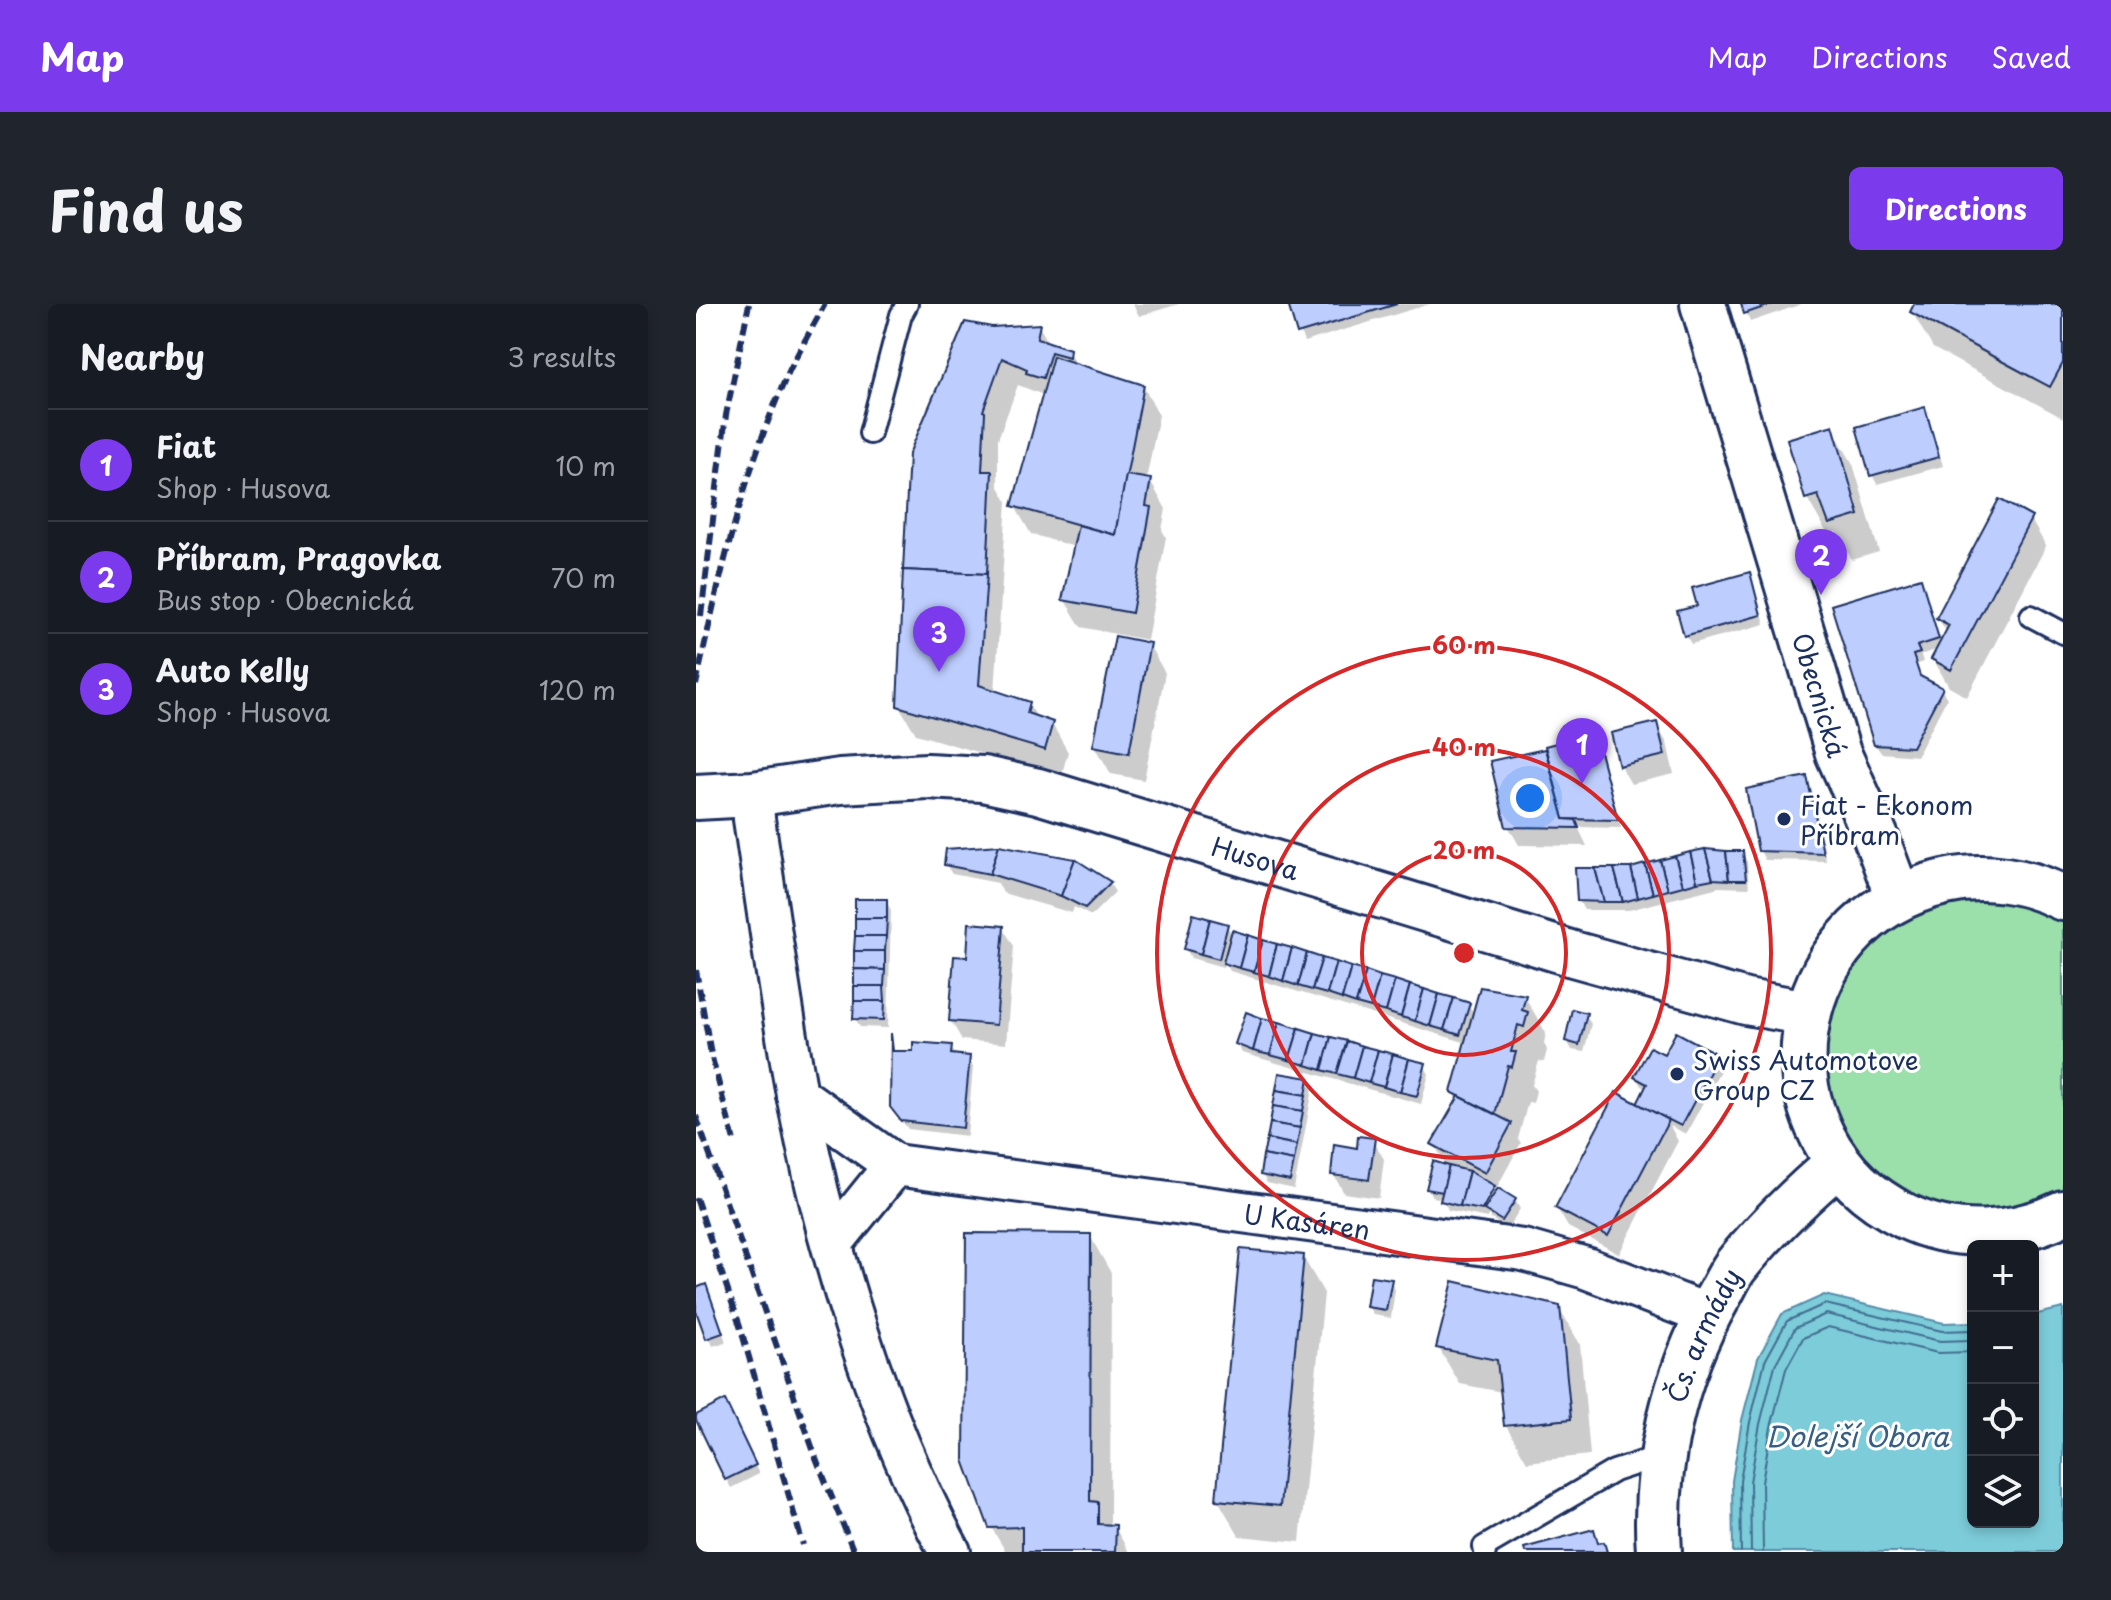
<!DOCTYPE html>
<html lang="en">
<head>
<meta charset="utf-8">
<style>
  :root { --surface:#171b24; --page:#20242c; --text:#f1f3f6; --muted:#9ea1a6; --line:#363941; --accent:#7c3aed }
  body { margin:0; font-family:"Playpen Sans",sans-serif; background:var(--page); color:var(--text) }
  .controls { position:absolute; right:24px; bottom:24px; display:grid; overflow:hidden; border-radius:12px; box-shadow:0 4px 12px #0003 }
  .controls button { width:72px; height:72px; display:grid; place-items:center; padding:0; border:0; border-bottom:2px solid var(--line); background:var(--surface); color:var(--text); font:40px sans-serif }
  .you { position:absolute; left:834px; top:494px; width:28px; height:28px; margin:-20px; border:6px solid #fff; border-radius:50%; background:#1a73e8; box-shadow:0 0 0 12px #1a73e833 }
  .badge { display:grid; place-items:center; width:52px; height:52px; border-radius:50%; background:var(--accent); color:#fff; font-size:26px; font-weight:700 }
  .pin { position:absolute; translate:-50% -66px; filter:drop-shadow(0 2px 4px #0008) }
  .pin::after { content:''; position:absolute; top:42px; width:28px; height:24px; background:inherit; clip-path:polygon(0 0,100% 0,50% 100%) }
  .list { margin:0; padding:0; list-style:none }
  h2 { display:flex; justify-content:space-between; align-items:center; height:104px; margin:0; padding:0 32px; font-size:34px }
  h2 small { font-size:26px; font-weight:400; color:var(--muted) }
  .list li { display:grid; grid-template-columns:52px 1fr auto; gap:24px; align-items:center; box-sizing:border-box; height:112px; padding:0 32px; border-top:2px solid var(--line) }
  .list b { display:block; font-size:30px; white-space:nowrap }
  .list p { margin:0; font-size:26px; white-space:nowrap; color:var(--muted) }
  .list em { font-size:26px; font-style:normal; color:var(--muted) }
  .icon { flex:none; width:44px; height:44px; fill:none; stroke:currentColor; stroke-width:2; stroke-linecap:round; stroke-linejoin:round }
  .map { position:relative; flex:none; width:1367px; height:1248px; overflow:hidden; border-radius:12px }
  header { display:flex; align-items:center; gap:48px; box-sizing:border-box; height:112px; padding:0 40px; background:var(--accent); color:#fff }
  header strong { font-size:38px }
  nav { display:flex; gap:44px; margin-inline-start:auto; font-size:28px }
  .intro { display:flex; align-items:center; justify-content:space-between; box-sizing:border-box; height:192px; padding:0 48px }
  h1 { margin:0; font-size:56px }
  .button { padding:20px 36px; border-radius:12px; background:var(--accent); color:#fff; font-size:28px; font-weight:700 }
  main { display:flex; gap:48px; padding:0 48px }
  aside { flex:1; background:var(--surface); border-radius:12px; box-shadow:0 4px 12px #0003 }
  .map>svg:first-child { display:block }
  .green { fill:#9bdfaa; stroke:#5b8784; stroke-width:2 }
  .water { fill:#7dccda; stroke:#568da8; stroke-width:2 }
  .shadow { fill:#0003 }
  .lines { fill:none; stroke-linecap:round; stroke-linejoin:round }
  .shore { stroke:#426e90; stroke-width:2 }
  .building { fill:#bdcdfe; stroke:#1b2f5e; stroke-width:2 }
  .service-casing { stroke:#1b2f5e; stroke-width:26 }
  .minor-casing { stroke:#1b2f5e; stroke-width:46 }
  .tertiary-casing { stroke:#1b2f5e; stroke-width:50 }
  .primary-casing { stroke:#1b2f5e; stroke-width:50 }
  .service { stroke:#fff; stroke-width:20 }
  .minor { stroke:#fff; stroke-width:40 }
  .tertiary { stroke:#fff; stroke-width:44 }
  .primary { stroke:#fff; stroke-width:44 }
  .rail { stroke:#1b2f5e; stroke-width:6; stroke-dasharray:12 6; stroke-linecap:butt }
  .ring { fill:none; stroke:#d62828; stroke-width:4 }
  .poi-dot { fill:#1b2f5e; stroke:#fff; stroke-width:3 }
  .labels { text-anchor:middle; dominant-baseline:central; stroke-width:6; stroke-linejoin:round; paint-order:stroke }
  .street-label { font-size:26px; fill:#1b2f5e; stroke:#fff }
  .poi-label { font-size:26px; fill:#1b2f5e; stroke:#fff; text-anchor:start }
  .water-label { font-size:28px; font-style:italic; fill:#385e83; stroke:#fff }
  .centre { fill:#d62828; stroke:#fff; stroke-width:4 }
  .ring-label { font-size:24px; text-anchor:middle; font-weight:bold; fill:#d62828; stroke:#fff; stroke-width:6; stroke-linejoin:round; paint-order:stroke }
</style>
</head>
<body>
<header>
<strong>Map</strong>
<nav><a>Map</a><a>Directions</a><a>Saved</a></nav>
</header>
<div class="intro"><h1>Find us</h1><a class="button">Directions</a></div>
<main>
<aside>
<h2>Nearby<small>3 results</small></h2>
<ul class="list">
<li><span class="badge">1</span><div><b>Fiat</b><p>Shop · Husova</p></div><em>10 m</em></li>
<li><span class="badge">2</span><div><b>Příbram, Pragovka</b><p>Bus stop · Obecnická</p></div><em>70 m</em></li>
<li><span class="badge">3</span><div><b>Auto Kelly</b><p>Shop · Husova</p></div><em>120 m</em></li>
</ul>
</aside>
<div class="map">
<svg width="1367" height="1248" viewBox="0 0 1367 1248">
  <rect width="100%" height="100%" fill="#fff"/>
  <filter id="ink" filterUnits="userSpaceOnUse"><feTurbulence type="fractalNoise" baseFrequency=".0125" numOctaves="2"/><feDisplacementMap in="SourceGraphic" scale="16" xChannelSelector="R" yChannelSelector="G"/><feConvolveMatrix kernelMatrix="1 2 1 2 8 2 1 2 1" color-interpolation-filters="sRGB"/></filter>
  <g filter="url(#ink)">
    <path class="green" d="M 1308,592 L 1367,613 L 1367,891 L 1347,901 L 1259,911 L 1180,875 L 1132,805 L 1127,719 L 1169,639 L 1247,595 Z"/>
    <path class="water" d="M 1128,991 L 1248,1019 L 1277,1018 L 1277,1218 L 1337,1218 L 1337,1011 L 1367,1004 L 1367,1248 L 1037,1248 L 1036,1177 L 1046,1116 L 1062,1054 L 1086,1010 Z"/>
    <g class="shadow">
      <path d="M 437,0 L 483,0 L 443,12 Z"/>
      <path d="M 594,0 L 734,0 L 608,38 Z"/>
      <path d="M 1047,0 L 1106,0 L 1054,18 Z"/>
      <path d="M 1221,0 L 1367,0 L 1367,114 L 1237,44 L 1216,8 Z"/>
      <path d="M 343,22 L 353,40 L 372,47 L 381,62 L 447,82 L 463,111 L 450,176 L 454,177 L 470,205 L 466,226 L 470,233 L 451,336 L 385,323 L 368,295 L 379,243 L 335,230 L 318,201 L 347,95 L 345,90 L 322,81 L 302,135 L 302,181 L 311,197 L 299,389 L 333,400 L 342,415 L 356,420 L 372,448 L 365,473 L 220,430 L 203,402 L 295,25 Z"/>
      <path d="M 1228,105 L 1233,114 L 1247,162 L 1181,180 L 1176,171 Z"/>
      <path d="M 1136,124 L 1157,160 L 1183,248 L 1156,256 L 1140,228 L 1132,231 L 1111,194 Z"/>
      <path d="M 1334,214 L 1350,242 L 1271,393 L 1253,383 L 1237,355 L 1242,345 L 1225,351 L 1227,358 L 1221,360 L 1225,375 L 1245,385 L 1251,394 L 1221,452 L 1185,449 L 1179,440 L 1224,277 L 1245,340 L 1251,329 L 1242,314 Z"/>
      <path d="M 1053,271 L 1058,280 L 1069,320 L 995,340 L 990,331 L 1003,303 Z"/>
      <path d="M 453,341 L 469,369 L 448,476 L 415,470 L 399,442 Z"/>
      <path d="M 960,420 L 971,439 L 978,470 L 935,480 L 924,461 Z"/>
      <path d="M 898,431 L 903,440 L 925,524 L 882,523 L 891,542 L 823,541 L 812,522 L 796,459 L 852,446 Z"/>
      <path d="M 1110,475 L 1115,483 L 1130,557 L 1069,556 L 1064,547 Z"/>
      <path d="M 1046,549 L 1051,558 L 1053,584 L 1023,583 L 933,606 L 888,606 L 883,597 L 935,566 Z"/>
      <path d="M 378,557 L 414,580 L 419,588 L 395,612 L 378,603 L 376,609 L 307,589 L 302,579 L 256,570 L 250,561 Z"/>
      <path d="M 190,597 L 195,606 L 192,724 L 164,723 L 159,714 Z"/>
      <path d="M 531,622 L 536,632 L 773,701 L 778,711 L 829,693 L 850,729 L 848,739 L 851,746 L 848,758 L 843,757 L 836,781 L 840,787 L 837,799 L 832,798 L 822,835 L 825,839 L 800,885 L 819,896 L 824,905 L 812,924 L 795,915 L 793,910 L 791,914 L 752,906 L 747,895 L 737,893 L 732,884 L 751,863 L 738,840 L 763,797 L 757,787 L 771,739 L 534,667 L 529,658 L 527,663 L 495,654 L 490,645 Z"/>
      <path d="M 307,624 L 318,642 L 310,740 L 266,736 L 255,717 L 272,655 Z"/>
      <path d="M 890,711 L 895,720 L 888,748 L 876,746 L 871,737 Z"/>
      <path d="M 541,740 L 728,761 L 733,770 L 725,800 L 546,749 Z"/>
      <path d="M 255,743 L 261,753 L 272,754 L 277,763 L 271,832 L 212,825 L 202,812 L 218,750 Z"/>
      <path d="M 1022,752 L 1027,761 L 990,830 L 974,822 L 982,837 L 923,950 L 872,923 L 861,904 L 942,802 L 951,785 L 945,782 L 940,773 L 969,753 Z"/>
      <path d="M 612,776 L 617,785 L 598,885 L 571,879 L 566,871 Z"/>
      <path d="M 677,836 L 688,855 L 683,894 L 648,889 L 637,870 Z"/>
      <path d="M 394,932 L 415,969 L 414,1222 L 418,1222 L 433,1248 L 310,1248 L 295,1223 Z"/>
      <path d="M 607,953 L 628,989 L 604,1238 L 543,1232 L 522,1196 Z"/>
      <path d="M 694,977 L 699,986 L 695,1014 L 677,1011 L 672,1002 Z"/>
      <path d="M 0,986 L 14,991 L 30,1038 L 17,1042 L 0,1001 Z"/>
      <path d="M 862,1003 L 884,1040 L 894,1151 L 831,1158 L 810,1122 L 806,1088 L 764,1080 L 742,1043 Z"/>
      <path d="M 33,1108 L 63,1170 L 35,1184 L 30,1175 Z"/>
    </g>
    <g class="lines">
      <g class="shore">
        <path d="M 1045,1248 L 1044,1177 L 1054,1118 L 1069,1057 L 1091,1017 L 1129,1000 L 1246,1027 L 1277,1026"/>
        <path d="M 1055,1248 L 1054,1178 L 1064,1120 L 1079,1061 L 1099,1024 L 1130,1010 L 1244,1037 L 1277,1036"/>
        <path d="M 1067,1248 L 1066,1179 L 1075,1123 L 1090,1065 L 1107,1034 L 1132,1023 L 1242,1049 L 1277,1048"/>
      </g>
    </g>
    <g class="building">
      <path d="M 592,0 L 701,0 L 601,30 Z"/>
      <path d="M 1045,0 L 1077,0 L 1048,10 Z"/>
      <path d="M 1218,0 L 1367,0 L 1367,59 L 1354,83 L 1214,8 Z"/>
      <path d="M 269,18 L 296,23 L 344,20 L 341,34 L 374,45 L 373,53 L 355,48 L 347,74 L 330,69 L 331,65 L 306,54 L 287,107 L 289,108 L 286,167 L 296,167 L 291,270 L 207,266 L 213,150 Z"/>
      <path d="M 357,52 L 448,81 L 419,231 L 316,202 Z"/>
      <path d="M 1229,103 L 1243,153 L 1174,172 L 1160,123 Z"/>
      <path d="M 1137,121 L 1163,211 L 1133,220 L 1122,191 L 1109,195 L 1091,135 Z"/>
      <path d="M 430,171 L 455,175 L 450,202 L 455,203 L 436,309 L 366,296 L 382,221 L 419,231 Z"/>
      <path d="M 1303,195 L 1336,213 L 1255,366 L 1235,355 L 1253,321 L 1240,314 Z"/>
      <path d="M 207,266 L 291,270 L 283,381 L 334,398 L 331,409 L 357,418 L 349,446 L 201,402 Z"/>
      <path d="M 1054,268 L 1065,311 L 988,332 L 981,307 L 1001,302 L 996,284 Z"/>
      <path d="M 1225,274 L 1243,335 L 1221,342 L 1224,349 L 1217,351 L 1224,372 L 1247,384 L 1216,443 L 1178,441 L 1135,301 Z"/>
      <path d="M 419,332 L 454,339 L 433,449 L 397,442 Z"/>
      <path d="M 961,418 L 969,451 L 923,462 L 915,429 Z"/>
      <path d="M 899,429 L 922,516 L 868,515 L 849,442 Z"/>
      <path d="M 849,445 L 868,515 L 880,516 L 883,524 L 810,523 L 794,457 Z"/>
      <path d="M 1111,472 L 1127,549 L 1062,547 L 1050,485 Z"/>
      <path d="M 303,541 L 294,570 L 248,561 L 250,545 Z"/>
      <path d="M 303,541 L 379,555 L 365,592 L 294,570 Z"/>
      <path d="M 1009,545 L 1017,575 L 1001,578 L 994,548 Z"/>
      <path d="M 1009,545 L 1030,547 L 1033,576 L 1017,575 Z"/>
      <path d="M 1030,547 L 1047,547 L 1050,576 L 1033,576 Z"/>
      <path d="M 994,548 L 1001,578 L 987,582 L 979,552 Z"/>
      <path d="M 979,552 L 987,582 L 972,586 L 964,556 Z"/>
      <path d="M 379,555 L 415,578 L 389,604 L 365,592 Z"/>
      <path d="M 964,556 L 972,586 L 957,590 L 949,560 Z"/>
      <path d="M 949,560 L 957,590 L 942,594 L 935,564 Z"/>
      <path d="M 879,564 L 899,564 L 908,598 L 881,597 Z"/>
      <path d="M 899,564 L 918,564 L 927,598 L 908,598 Z"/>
      <path d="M 918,564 L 935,564 L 942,594 L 927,598 Z"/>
      <rect x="159" y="595" width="32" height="19"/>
      <path d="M 497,610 L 514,615 L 505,650 L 488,645 Z"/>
      <path d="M 159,614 L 191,614 L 190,632 L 159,632 Z"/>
      <path d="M 514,615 L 532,620 L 523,655 L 505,650 Z"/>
      <path d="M 273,619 L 308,622 L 300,721 L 253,717 L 258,652 L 271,653 Z"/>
      <path d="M 536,626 L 552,631 L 543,664 L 527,659 Z"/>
      <path d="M 552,631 L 567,636 L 558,668 L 543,664 Z"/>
      <path d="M 159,632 L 190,632 L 189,647 L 158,647 Z"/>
      <path d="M 567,636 L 581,640 L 573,672 L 558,668 Z"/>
      <path d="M 581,640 L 596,644 L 587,677 L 573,672 Z"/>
      <path d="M 596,644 L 611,649 L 602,682 L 587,677 Z"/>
      <path d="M 158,647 L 189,647 L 189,666 L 158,665 Z"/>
      <path d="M 611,649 L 626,654 L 616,686 L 602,682 Z"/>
      <path d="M 626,654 L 640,658 L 631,690 L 616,686 Z"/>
      <path d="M 640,658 L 655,663 L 646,695 L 631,690 Z"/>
      <path d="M 655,663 L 670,667 L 660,700 L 646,695 Z"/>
      <path d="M 158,665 L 189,666 L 188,682 L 158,682 Z"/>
      <path d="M 670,667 L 684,672 L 675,704 L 660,700 Z"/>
      <path d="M 684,672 L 699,676 L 690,708 L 675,704 Z"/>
      <path d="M 699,676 L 714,681 L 705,713 L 690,708 Z"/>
      <path d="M 714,681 L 728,685 L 719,717 L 705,713 Z"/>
      <path d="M 158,682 L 188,682 L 189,697 L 158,697 Z"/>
      <path d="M 784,683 L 830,691 L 826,706 L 832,708 L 828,723 L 822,721 L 815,748 L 820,748 L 816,763 L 812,762 L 799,810 L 755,788 Z"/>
      <path d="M 728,685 L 743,690 L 734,722 L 719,717 Z"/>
      <path d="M 743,690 L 758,694 L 748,726 L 734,722 Z"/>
      <path d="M 758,694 L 774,699 L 764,731 L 748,726 Z"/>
      <path d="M 158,697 L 189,697 L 188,716 L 157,715 Z"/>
      <path d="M 876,705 L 891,709 L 883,741 L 869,737 Z"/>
      <path d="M 550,708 L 566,714 L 557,747 L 539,740 Z"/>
      <path d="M 566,714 L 583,718 L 574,751 L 557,747 Z"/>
      <path d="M 583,718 L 603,724 L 593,756 L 574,751 Z"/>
      <path d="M 603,724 L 619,729 L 610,761 L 593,756 Z"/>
      <path d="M 980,728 L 1023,751 L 985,822 L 941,800 L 951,780 L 938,773 L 954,743 L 968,750 Z"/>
      <path d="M 195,729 L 197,747 L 217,747 L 217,738 L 256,741 L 255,750 L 274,752 L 267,824 L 205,817 L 194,803 Z"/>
      <path d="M 619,729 L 635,733 L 626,766 L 610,761 Z"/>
      <path d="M 635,733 L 651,737 L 641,770 L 626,766 Z"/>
      <path d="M 651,737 L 666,742 L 657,774 L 641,770 Z"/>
      <path d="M 666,742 L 682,746 L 673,779 L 657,774 Z"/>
      <path d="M 682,746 L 697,750 L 688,783 L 673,779 Z"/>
      <path d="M 697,750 L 713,755 L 704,788 L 688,783 Z"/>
      <path d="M 713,755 L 730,759 L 721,792 L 704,788 Z"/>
      <path d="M 583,769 L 613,774 L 610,791 L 580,786 Z"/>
      <path d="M 580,786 L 610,791 L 607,807 L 577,802 Z"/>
      <path d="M 920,788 L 973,816 L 912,932 L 859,904 Z"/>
      <path d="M 763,792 L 816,819 L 789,869 L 735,840 Z"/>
      <path d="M 577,802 L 607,807 L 604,824 L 574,819 Z"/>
      <path d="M 574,819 L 604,824 L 601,841 L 571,835 Z"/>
      <path d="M 662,832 L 679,834 L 673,876 L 635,871 L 638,840 L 661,844 Z"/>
      <path d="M 571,835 L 601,841 L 598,857 L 567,851 Z"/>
      <path d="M 567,851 L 598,857 L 594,877 L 564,871 Z"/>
      <path d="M 737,857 L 753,862 L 747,888 L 730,885 Z"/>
      <path d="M 753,862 L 773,867 L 764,902 L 744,897 Z"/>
      <path d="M 773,867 L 799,882 L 786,906 L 764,902 Z"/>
      <path d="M 802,884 L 820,895 L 806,917 L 788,906 Z"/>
      <path d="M 270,929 L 395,930 L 394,1197 L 402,1198 L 402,1220 L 420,1221 L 419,1248 L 326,1248 L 326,1223 L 293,1224 L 268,1156 Z"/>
      <path d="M 544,945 L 608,951 L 584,1202 L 520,1196 Z"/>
      <path d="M 675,972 L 696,975 L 690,1006 L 670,1003 Z"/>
      <path d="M 757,977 L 864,1002 L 875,1115 L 808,1122 L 801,1056 L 740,1044 Z"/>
      <path d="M 10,980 L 27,1029 L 10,1035 L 0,1007 L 0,984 Z"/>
      <path d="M 29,1096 L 60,1161 L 29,1176 L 0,1116 L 0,1111 Z"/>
      <path d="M 898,1225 L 902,1239 L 908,1238 L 911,1248 L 829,1248 L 828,1244 Z"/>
    </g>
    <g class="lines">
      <g class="service-casing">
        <g id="service">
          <path d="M 174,129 L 205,11 L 211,0"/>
          <path d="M 1335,312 L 1367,329"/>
          <path d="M 789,1248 L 788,1243 L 918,1167 L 967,1151"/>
        </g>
      </g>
      <g class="minor-casing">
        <g id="minor">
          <path d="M 57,490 L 58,515 C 72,607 84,699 101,790 C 129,941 181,1113 254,1248"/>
          <path d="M 101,791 L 199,861"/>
          <path id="s1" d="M 136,939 L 199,861 L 827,946 L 890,964 L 1012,1011"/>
        </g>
      </g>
      <g class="tertiary-casing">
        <g id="tertiary">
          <path id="s2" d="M 1007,0 L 1142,449 L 1179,531 L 1202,593"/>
          <path id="s3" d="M 963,1248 C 957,1161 978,1071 1021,995 C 1027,985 1032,973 1039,963 C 1069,925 1106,890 1142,859"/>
        </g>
      </g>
      <g class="primary-casing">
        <g id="primary">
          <path id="s4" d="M 0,493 L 57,490 L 144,477 L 231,472 L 287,475 L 342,487 L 877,650 L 1050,698 L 1112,709"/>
          <path d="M 1367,594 C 1331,576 1289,569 1249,578 C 1083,615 1055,836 1209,912 C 1259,936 1317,933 1367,909"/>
        </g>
      </g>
      <use href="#service" class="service"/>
      <use href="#minor" class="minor"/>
      <use href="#tertiary" class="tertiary"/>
      <use href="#primary" class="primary"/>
      <g class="rail">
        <path d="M 5,312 L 30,111 L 53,0"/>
        <path d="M 0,381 C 23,274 48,165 94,65 C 105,43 117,22 129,0"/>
        <path d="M 0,666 L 15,750 L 38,837"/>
        <path d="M 0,812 L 120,1154 L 158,1248"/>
        <path d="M 0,894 L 44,1022 L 107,1241"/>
      </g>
    </g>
  </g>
  <g class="ring">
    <circle cx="768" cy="649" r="102"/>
    <circle cx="768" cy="649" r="205"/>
    <circle cx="768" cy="649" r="307"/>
  </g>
  <g class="poi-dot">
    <circle cx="1088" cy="515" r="8"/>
    <circle cx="981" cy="770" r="8"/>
  </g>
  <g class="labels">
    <g class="street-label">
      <text stroke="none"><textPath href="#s2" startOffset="408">Obecnická</textPath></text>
      <text stroke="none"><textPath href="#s4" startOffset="572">Husova</textPath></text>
      <text stroke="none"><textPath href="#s1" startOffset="516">U Kasáren</textPath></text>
      <text stroke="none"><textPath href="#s3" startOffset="224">Čs. armády</textPath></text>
    </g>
    <g class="poi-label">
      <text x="1104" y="500">Fiat - Ekonom<tspan x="1104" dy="30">Příbram</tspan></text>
      <text x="997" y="755">Swiss Automotove<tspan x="997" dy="30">Group CZ</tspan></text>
    </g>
    <g class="water-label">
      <text x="1161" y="1131">Dolejší Obora</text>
    </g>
  </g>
  <circle cx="768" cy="649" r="12" class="centre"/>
  <g class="ring-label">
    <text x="768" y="350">60 m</text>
    <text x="768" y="452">40 m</text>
    <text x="768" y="555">20 m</text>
  </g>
</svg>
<div class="controls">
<button>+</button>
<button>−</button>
<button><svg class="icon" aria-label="locate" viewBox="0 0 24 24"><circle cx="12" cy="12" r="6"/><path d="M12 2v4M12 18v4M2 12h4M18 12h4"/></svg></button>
<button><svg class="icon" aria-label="layers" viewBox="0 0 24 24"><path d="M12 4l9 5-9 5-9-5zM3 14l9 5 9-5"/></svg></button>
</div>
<div class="you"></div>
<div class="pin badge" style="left:886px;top:480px">1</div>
<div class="pin badge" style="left:1125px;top:291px">2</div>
<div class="pin badge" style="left:243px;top:368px">3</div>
</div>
</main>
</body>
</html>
